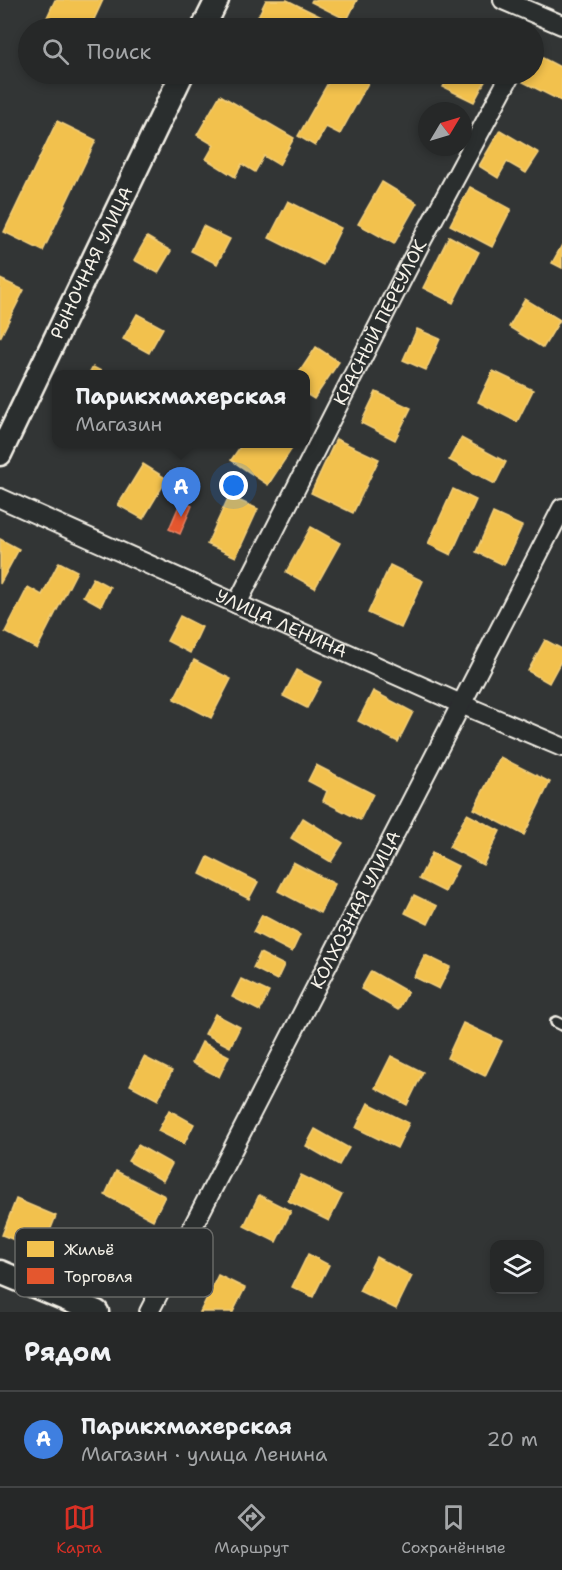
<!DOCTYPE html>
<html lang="ru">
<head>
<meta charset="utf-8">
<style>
  :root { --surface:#262828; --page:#2e3030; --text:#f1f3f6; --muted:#a4a6a8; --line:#424445; --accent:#d93025 }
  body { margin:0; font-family:"Shantell Sans",sans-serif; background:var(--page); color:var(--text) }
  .controls { position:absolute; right:18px; bottom:18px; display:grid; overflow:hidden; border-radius:12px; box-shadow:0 3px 9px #0003 }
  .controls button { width:54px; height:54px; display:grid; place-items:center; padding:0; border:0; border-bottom:2px solid var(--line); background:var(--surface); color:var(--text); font:30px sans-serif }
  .compass { position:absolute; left:418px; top:102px; width:54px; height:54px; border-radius:50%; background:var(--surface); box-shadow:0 3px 9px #0003; rotate:52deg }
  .you { position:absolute; left:234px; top:486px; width:21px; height:21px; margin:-15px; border:4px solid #fff; border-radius:50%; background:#1a73e8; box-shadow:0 0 0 9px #1a73e833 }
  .badge { display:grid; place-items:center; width:39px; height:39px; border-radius:50%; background:var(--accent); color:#fff; font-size:20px; font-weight:700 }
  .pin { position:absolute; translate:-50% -50px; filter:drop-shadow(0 2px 3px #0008) }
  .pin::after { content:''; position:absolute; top:32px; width:21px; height:18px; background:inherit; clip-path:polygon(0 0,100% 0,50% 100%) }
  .popup { position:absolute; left:52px; top:370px; width:258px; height:78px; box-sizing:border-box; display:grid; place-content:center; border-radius:12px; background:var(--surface); filter:drop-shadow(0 2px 4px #0005); font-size:20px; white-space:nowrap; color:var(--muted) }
  .popup b { font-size:22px; color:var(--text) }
  .popup::after { content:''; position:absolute; left:50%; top:100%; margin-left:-12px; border:12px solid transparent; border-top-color:var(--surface) }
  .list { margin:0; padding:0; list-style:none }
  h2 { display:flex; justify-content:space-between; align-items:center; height:78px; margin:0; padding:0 24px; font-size:26px }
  h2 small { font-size:20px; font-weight:400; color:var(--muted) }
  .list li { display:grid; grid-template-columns:39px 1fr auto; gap:18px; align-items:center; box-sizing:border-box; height:96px; padding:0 24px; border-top:2px solid var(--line) }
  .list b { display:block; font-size:22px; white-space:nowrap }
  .list p { margin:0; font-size:20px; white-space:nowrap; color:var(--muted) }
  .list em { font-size:20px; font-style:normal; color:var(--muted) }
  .icon { flex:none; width:33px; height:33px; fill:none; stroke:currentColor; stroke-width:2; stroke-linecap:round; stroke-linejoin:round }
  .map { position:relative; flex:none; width:562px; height:1312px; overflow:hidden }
  .search { position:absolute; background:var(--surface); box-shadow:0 3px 9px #0003; left:18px; right:18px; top:18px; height:66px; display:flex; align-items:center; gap:15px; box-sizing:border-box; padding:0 21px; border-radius:33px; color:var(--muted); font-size:22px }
  .sheet { height:174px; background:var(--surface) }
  nav { display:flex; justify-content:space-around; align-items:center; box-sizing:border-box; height:84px; border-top:2px solid var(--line); background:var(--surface); font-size:16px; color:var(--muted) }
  nav a { display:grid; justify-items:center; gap:3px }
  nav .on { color:var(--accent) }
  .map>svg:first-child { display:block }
  .homes { fill:#f2c14e; stroke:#f3cf7c; stroke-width:1.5 }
  .shops { fill:#e4572e; stroke:#e98566; stroke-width:1.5 }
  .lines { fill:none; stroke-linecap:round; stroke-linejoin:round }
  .service-casing { stroke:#f4f1e8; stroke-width:14 }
  .minor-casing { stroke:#f4f1e8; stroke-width:22 }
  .tertiary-casing { stroke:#f4f1e8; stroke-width:27 }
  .service { stroke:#2a2d2e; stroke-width:9 }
  .minor { stroke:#2a2d2e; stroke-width:18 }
  .tertiary { stroke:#2a2d2e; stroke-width:22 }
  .labels { text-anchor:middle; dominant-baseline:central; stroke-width:6; stroke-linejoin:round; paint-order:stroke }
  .street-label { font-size:18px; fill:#f4f1e8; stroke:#2a2d2e }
  .key { fill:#2a2d2e; stroke:#676866; stroke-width:1.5 }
  .key-label { font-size:16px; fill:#f4f1e8 }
</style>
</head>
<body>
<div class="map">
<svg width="562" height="1312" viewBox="0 0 562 1312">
  <rect width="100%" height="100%" fill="#323535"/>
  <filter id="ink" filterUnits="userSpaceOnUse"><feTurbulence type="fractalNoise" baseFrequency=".0167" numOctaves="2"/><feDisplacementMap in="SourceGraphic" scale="12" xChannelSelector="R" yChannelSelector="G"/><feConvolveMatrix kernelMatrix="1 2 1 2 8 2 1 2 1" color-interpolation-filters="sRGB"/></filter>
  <g filter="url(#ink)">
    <g class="homes">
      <path d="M 55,0 L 103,0 L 90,28 L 42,28 Z"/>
      <path d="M 266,0 L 287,0 L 328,20 L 324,28 L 255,28 L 253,27 Z"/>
      <path d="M 312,0 L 357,0 L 347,20 L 311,2 Z"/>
      <path d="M 537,55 L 562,68 L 562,99 L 561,101 L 523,82 L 528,74 L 534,74 L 534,62 Z"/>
      <path d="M 333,74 L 373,74 L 340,134 L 326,127 L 315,146 L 298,136 Z"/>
      <path d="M 450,74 L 489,74 L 474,102 L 443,87 Z"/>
      <path d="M 220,95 L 294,138 L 279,165 L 264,156 L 255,172 L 242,164 L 235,177 L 206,159 L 214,145 L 197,135 Z"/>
      <path d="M 57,121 L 96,140 L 43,251 L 4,232 Z"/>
      <path d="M 500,130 L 539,153 L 526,173 L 507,162 L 498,178 L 479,166 Z"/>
      <path d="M 382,182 L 417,203 L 394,244 L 358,224 Z"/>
      <path d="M 470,187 L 511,209 L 492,247 L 450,225 Z"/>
      <path d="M 288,201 L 341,228 L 323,265 L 269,238 Z"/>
      <path d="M 203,226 L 230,239 L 217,264 L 191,251 Z"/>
      <path d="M 449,236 L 479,252 L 453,303 L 423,288 Z"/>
      <path d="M 147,237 L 171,251 L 158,273 L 134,260 Z"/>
      <path d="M 562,245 L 562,268 L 552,263 Z"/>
      <path d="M 0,279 L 24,290 L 0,338 Z"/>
      <path d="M 525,299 L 560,320 L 543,348 L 509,327 Z"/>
      <path d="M 137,314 L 163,328 L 149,353 L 123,339 Z"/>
      <path d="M 417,329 L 440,339 L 426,370 L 403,360 Z"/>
      <path d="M 316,347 L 339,362 L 314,399 L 306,394 L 306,374 L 298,374 Z"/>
      <path d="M 93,367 L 107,374 L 89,374 Z"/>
      <path d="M 493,371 L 533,390 L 517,422 L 478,402 Z"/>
      <path d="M 376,392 L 411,408 L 395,440 L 361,423 Z"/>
      <path d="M 461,438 L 506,462 L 495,484 L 449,460 Z"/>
      <path d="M 336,439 L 379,459 L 353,513 L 311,493 Z"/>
      <path d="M 242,444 L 295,444 L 268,485 L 231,460 Z"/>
      <path d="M 143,464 L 167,479 L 143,519 L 118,505 Z"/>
      <path d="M 453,489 L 476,500 L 451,555 L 428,544 Z"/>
      <path d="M 229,496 L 258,509 L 236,557 L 207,544 Z"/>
      <path d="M 493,513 L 522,526 L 504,565 L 476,552 Z"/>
      <path d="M 311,527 L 340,543 L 315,588 L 286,572 Z"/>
      <path d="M 0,539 L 19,549 L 0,584 Z"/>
      <path d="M 59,562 L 77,571 L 37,649 L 5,632 L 28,587 L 42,595 Z"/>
      <path d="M 390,565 L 423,581 L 401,628 L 368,613 Z"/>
      <path d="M 93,578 L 110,587 L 101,606 L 83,596 Z"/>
      <path d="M 180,616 L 202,627 L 190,653 L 167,641 Z"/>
      <path d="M 545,640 L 562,649 L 562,659 L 549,683 L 528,671 Z"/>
      <path d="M 194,660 L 231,679 L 211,718 L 174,699 Z"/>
      <path d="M 297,670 L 321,682 L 307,708 L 283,696 Z"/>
      <path d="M 373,691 L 413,712 L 398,742 L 358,721 Z"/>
      <path d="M 500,757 L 550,782 L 524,835 L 474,809 Z"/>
      <path d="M 316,765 L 373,794 L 360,820 L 323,801 L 327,791 L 308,781 Z"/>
      <path d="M 467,814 L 500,831 L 483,865 L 449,847 Z"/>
      <path d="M 303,818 L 343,843 L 331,862 L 291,838 Z"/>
      <path d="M 432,853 L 458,866 L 445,892 L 419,879 Z"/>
      <path d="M 208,857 L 258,882 L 249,899 L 200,874 Z"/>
      <path d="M 293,862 L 335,884 L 320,913 L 278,891 Z"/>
      <path d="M 414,895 L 437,906 L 428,924 L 405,913 Z"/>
      <path d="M 262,915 L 300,935 L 292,952 L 253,932 Z"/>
      <path d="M 260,953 L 284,965 L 277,980 L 253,968 Z"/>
      <path d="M 425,955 L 450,967 L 439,989 L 414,977 Z"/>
      <path d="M 371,971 L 408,992 L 398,1010 L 361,989 Z"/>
      <path d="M 241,979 L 269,992 L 260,1011 L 232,997 Z"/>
      <path d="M 215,1014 L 240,1027 L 230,1047 L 205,1034 Z"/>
      <path d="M 463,1023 L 502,1041 L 485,1076 L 447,1058 Z"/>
      <path d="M 202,1042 L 229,1056 L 219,1077 L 192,1063 Z"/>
      <path d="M 391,1056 L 423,1072 L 407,1105 L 375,1088 Z"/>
      <path d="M 144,1057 L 172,1071 L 158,1100 L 130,1085 Z"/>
      <path d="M 368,1103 L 409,1123 L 397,1148 L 356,1128 Z"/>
      <path d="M 169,1110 L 194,1124 L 184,1144 L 158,1131 Z"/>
      <path d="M 315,1129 L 349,1148 L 339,1165 L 306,1146 Z"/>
      <path d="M 138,1145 L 172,1164 L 163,1181 L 128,1161 Z"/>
      <path d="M 116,1171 L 165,1196 L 153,1220 L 105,1195 Z"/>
      <path d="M 301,1175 L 342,1195 L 329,1221 L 288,1201 Z"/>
      <path d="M 259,1195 L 291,1211 L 276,1242 L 244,1226 Z"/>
      <path d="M 16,1199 L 56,1216 L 42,1251 L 2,1235 Z"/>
      <path d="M 104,1240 L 131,1253 L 116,1284 L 89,1271 Z"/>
      <path d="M 308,1254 L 329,1265 L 313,1297 L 292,1287 Z"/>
      <path d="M 376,1257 L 412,1276 L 396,1309 L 359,1291 Z"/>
      <path d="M 218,1275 L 245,1288 L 233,1312 L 200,1312 Z"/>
    </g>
    <path class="shops" d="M 181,501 L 192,506 L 180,534 L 169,529 Z"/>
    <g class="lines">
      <g class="service-casing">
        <path id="service" d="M 556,1022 L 562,1025"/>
      </g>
      <g class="minor-casing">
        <g id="minor">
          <path d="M 503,0 L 562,25"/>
          <path id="s1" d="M 0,498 L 461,704 L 562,747"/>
          <path id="s2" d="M 237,604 L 421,242 L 511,74"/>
          <path id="s3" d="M 149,1312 L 562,508"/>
        </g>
      </g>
      <g class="tertiary-casing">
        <g id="tertiary">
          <path d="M 203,28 L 217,0"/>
          <path id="s4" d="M 0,454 L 182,74"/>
          <path d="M 0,1272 L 97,1312"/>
        </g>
      </g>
      <use href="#service" class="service"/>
      <use href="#minor" class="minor"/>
      <use href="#tertiary" class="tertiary"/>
    </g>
  </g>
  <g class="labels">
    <g class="street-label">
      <text stroke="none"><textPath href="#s4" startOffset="212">РЫНОЧНАЯ УЛИЦА</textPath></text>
      <text stroke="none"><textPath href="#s2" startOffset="316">КРАСНЫЙ ПЕРЕУЛОК</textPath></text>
      <text stroke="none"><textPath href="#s1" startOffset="308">УЛИЦА ЛЕНИНА</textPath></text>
      <text stroke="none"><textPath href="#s3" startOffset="452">КОЛХОЗНАЯ УЛИЦА</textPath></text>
    </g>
  </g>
  <rect x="15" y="1228" width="198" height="69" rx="9" class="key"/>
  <rect x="27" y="1241" width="27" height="16" fill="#f2c14e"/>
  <rect x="27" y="1268" width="27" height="16" fill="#e4572e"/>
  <g class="key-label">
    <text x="64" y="1255">Жильё</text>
    <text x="64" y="1282">Торговля</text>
  </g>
</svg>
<div class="controls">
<button><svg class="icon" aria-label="layers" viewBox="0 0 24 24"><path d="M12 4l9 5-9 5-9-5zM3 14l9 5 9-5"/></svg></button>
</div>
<svg class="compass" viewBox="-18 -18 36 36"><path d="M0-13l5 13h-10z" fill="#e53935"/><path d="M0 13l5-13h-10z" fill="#a4a6a8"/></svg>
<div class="you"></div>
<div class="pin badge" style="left:181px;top:517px;background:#3f7fe0">A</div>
<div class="popup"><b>Парикхмахерская</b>Магазин</div>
<div class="search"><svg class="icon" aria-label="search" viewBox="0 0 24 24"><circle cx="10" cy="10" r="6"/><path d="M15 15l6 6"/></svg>Поиск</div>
</div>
<section class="sheet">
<h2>Рядом<small></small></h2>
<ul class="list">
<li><span class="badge" style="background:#3f7fe0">A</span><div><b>Парикхмахерская</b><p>Магазин · улица Ленина</p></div><em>20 m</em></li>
</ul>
</section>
<nav>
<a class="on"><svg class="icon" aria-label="map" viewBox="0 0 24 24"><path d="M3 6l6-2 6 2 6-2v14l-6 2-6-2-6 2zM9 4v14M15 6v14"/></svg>Карта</a>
<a><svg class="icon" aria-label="directions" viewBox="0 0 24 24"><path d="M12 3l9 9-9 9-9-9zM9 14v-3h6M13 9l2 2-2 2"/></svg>Маршрут</a>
<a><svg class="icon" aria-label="saved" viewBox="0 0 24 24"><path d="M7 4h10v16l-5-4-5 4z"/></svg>Сохранённые</a>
</nav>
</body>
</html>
